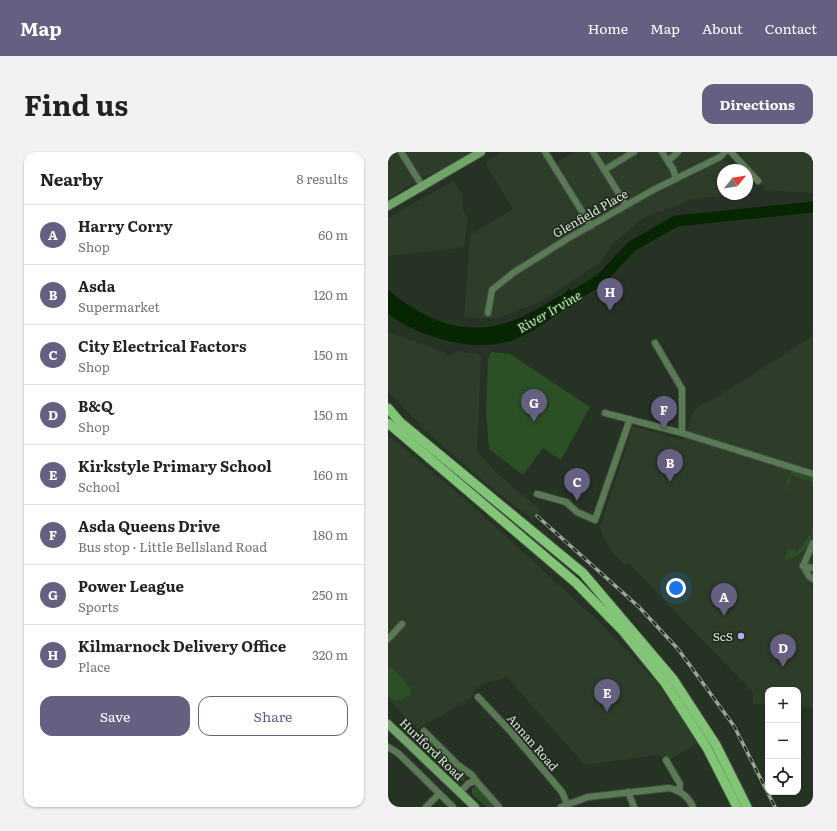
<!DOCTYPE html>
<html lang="en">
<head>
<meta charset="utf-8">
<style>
  :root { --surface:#fff; --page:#f2f2f2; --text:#222; --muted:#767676; --line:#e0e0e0; --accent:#656082 }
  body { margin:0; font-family:Literata,serif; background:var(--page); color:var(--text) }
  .controls { position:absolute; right:12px; bottom:12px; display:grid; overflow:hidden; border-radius:8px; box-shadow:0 1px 3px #0004 }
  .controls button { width:36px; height:36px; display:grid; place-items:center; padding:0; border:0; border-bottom:1px solid var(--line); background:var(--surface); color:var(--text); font:20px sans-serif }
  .compass { position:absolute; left:329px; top:12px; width:36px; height:36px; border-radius:50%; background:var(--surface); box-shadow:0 1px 3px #0004; rotate:60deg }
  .you { position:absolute; left:288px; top:436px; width:14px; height:14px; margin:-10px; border:3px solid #fff; border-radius:50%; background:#1a73e8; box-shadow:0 0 0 6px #1a73e833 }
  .badge { display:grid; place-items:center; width:26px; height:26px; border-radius:50%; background:var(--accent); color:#fff; font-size:13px; font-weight:700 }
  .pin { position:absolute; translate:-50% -33px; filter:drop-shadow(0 1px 2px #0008) }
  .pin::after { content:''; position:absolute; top:21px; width:14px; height:12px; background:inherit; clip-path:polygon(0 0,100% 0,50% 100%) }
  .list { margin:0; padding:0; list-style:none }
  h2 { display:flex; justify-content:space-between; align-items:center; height:52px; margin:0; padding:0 16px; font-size:17px }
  h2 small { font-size:13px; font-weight:400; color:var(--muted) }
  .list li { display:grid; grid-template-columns:26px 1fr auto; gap:12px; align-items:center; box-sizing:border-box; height:60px; padding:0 16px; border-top:1px solid var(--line) }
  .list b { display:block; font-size:15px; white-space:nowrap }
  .list p { margin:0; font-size:13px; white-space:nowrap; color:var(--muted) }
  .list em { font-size:13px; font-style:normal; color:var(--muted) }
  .actions { display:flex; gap:8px; padding:12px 16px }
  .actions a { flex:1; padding:9px 0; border:1px solid var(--accent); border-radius:12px; text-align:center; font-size:14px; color:var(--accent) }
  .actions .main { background:var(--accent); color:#fff }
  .icon { flex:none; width:22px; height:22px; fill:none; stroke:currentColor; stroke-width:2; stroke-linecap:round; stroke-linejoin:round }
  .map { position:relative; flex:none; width:425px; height:655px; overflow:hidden; border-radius:12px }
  header { display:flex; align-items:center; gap:24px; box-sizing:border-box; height:56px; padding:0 20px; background:var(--accent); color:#fff }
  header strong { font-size:19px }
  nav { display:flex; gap:22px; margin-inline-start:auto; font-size:14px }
  .intro { display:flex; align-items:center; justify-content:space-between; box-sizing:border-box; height:96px; padding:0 24px }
  h1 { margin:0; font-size:28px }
  .button { padding:10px 18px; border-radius:12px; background:var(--accent); color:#fff; font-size:14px; font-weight:700 }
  main { display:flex; gap:24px; padding:0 24px }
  aside { flex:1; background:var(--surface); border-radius:12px; box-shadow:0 1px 3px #0004 }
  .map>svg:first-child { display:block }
  .built { fill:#2d3d2a }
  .green { fill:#2b5025 }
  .water { fill:#062602 }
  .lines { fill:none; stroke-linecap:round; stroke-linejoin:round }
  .river { stroke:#062602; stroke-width:11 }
  .street-casing { stroke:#434e41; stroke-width:8 }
  .secondary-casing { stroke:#434e41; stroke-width:10 }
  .primary-casing { stroke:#434e41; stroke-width:11 }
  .street { stroke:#5a7a55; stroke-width:6 }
  .secondary { stroke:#71a468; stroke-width:8 }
  .primary { stroke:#82c577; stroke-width:9 }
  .rail-casing { stroke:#9ca59a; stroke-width:3.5 }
  .rail { stroke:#1d281b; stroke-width:2; stroke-dasharray:6; stroke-linecap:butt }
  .poi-dot { fill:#b7abf8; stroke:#1d281b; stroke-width:1.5 }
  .labels { text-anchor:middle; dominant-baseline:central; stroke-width:3; stroke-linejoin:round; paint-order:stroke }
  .street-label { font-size:12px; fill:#dde4db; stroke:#1d281b }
  .poi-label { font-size:12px; fill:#dde4db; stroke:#1d281b; text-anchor:end }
  .water-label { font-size:13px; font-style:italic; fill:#aeeea3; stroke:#1d281b }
</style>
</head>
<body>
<header>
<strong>Map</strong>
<nav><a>Home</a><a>Map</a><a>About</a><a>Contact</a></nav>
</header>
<div class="intro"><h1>Find us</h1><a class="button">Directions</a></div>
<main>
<aside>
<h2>Nearby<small>8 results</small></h2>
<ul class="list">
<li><span class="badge">A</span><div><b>Harry Corry</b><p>Shop</p></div><em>60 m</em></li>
<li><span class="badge">B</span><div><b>Asda</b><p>Supermarket</p></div><em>120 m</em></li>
<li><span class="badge">C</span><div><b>City Electrical Factors</b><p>Shop</p></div><em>150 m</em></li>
<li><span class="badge">D</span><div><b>B&amp;Q</b><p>Shop</p></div><em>150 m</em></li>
<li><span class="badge">E</span><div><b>Kirkstyle Primary School</b><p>School</p></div><em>160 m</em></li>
<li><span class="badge">F</span><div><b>Asda Queens Drive</b><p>Bus stop · Little Bellsland Road</p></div><em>180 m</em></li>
<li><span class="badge">G</span><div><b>Power League</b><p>Sports</p></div><em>250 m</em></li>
<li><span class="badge">H</span><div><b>Kilmarnock Delivery Office</b><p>Place</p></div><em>320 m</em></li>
</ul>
<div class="actions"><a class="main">Save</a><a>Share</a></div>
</aside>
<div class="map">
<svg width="425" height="655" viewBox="0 0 425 655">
  <rect width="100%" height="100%" fill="#263224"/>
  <g class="built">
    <path d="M 0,0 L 83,0 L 46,22 L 38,23 L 4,45 L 0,45 Z"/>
    <path d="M 112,0 L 161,0 L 168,11 L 186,0 L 331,0 L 332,5 L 352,18 L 335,18 L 335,42 L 355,42 L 306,47 L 257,65 L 225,91 L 213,110 L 152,150 L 108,167 L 76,165 L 82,83 L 125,57 L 97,11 Z"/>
    <path d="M 351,0 L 425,0 L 425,41 L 377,38 Z"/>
    <path d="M 65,29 L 75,44 L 74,56 L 80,67 L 76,93 L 73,96 L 0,104 L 0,66 Z"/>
    <path d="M 0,180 L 56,200 L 60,205 L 68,199 L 90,202 L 93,206 L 89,300 L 112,324 L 153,359 L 145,368 L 100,333 L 38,279 L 0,239 Z"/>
    <path d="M 425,183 L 425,427 L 422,431 L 425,436 L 425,556 L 410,555 L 410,538 L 380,538 L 380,553 L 365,552 L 365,540 L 241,412 L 235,411 L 223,399 L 215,385 L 212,375 L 245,274 L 295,288 L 306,258 L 358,227 Z"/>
    <path d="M 0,283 L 87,356 L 210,469 L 267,528 L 310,591 L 283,607 L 269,603 L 197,613 L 119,525 L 95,532 L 88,537 L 84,545 L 30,577 L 0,548 Z"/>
  </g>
  <g class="green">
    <path d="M 103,200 L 122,202 L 202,255 L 173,308 L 155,296 L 135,323 L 101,297 L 98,258 L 100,208 Z"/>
    <path d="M 408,319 L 425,325 L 425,335 L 423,334 L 424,330 L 403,323 L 399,341 C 399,332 397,321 408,319 Z"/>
    <path d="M 425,376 C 425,394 413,404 396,409 L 400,397 L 410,400 L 411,396 L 414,396 L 417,388 L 419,388 L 421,383 L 422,383 Z"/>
    <path d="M 0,516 L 4,516 L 23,536 L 22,544 C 13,545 13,555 0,543 Z"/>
    <path d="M 20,582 L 32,582 L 76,620 L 77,628 L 70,629 Z"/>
    <path d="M 88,635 L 91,635 L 108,655 L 98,655 L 84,642 L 84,636 Z"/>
  </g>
  <path class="water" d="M 181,136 L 188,150 C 167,162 148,180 125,188 C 88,202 30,185 0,162 L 0,138 C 38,169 79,187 127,168 C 144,161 160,150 176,142 Z"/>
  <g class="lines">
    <path class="river" d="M 172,152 L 212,128 L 244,94 L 288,69 L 425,55"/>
    <g class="street-casing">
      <g id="street">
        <path d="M 13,0 L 35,35"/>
        <path d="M 157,0 L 203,74"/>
        <path d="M 205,0 L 238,53"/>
        <path d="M 274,0 L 285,17 L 288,27"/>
        <path d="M 343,0 L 370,29"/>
        <path d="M 280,9 L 290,0"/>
        <path d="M 216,18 L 246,0"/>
        <path d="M 100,161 L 104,138 L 125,121 L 179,87 L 265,38 L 332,5 L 337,0"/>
        <path d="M 267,191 L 294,237 L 294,281"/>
        <path d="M 217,261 L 294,281 L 425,322"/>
        <path d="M 149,342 L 178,350 L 189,360 L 207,368 L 242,267"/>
        <path d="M 415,414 L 425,391"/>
        <path d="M 415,414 L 421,424 L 425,427"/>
        <path d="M 415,414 L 425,416"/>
        <path d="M 0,487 L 14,472"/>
        <path d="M 90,545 L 123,580 L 174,640 L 179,652"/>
        <path d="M 36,579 L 70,613 L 84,623 L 88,629"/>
        <path d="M 0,595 L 10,601 L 65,655"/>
        <path d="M 278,608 L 292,632 L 291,639"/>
        <path d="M 72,640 L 81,631 L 88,629 L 111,655"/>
        <path d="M 240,640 L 246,655"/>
        <path d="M 38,655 L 51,642"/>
        <path d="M 173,655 L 200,645 L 281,636 C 293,639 300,644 305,655"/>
      </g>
    </g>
    <g class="secondary-casing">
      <g id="secondary">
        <path d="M 0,54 L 93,0"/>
        <path d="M 0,572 L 87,655"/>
      </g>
    </g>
    <g class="primary-casing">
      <g id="primary">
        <path d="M 0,256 L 12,270 L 195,421 L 285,527 L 328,593 L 359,655"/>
        <path d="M 0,271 L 188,431 L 234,478 L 277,531 L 319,596 L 349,655"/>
      </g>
    </g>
    <use href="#street" class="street"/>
    <use href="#secondary" class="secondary"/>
    <use href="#primary" class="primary"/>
    <g class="rail-casing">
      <path id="rail" d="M 149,364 L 251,455 L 290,497 L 346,574 L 387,655"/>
    </g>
    <use href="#rail" class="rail"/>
  </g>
  <circle class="poi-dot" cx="353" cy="484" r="4"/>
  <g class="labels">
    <g class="street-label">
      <text transform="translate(202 61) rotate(-30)">Glenfield Place</text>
      <text transform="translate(145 590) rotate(49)">Annan Road</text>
      <text transform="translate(44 597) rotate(44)">Hurlford Road</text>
    </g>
    <g class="poi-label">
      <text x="345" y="484">ScS</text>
    </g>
    <g class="water-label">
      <text transform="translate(161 159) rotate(-30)">River Irvine</text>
    </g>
  </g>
</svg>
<div class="controls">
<button>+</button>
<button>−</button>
<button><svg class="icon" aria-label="locate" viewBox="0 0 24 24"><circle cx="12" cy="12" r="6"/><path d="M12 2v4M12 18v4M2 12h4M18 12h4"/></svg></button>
</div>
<svg class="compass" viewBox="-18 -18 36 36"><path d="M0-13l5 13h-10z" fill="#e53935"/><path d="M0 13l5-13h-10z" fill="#767676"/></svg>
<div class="you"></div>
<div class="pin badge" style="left:336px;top:464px">A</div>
<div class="pin badge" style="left:282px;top:330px">B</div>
<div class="pin badge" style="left:189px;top:349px">C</div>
<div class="pin badge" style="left:395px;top:515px">D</div>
<div class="pin badge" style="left:219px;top:560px">E</div>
<div class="pin badge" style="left:276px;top:277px">F</div>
<div class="pin badge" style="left:146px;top:270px">G</div>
<div class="pin badge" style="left:222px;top:159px">H</div>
</div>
</main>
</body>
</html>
